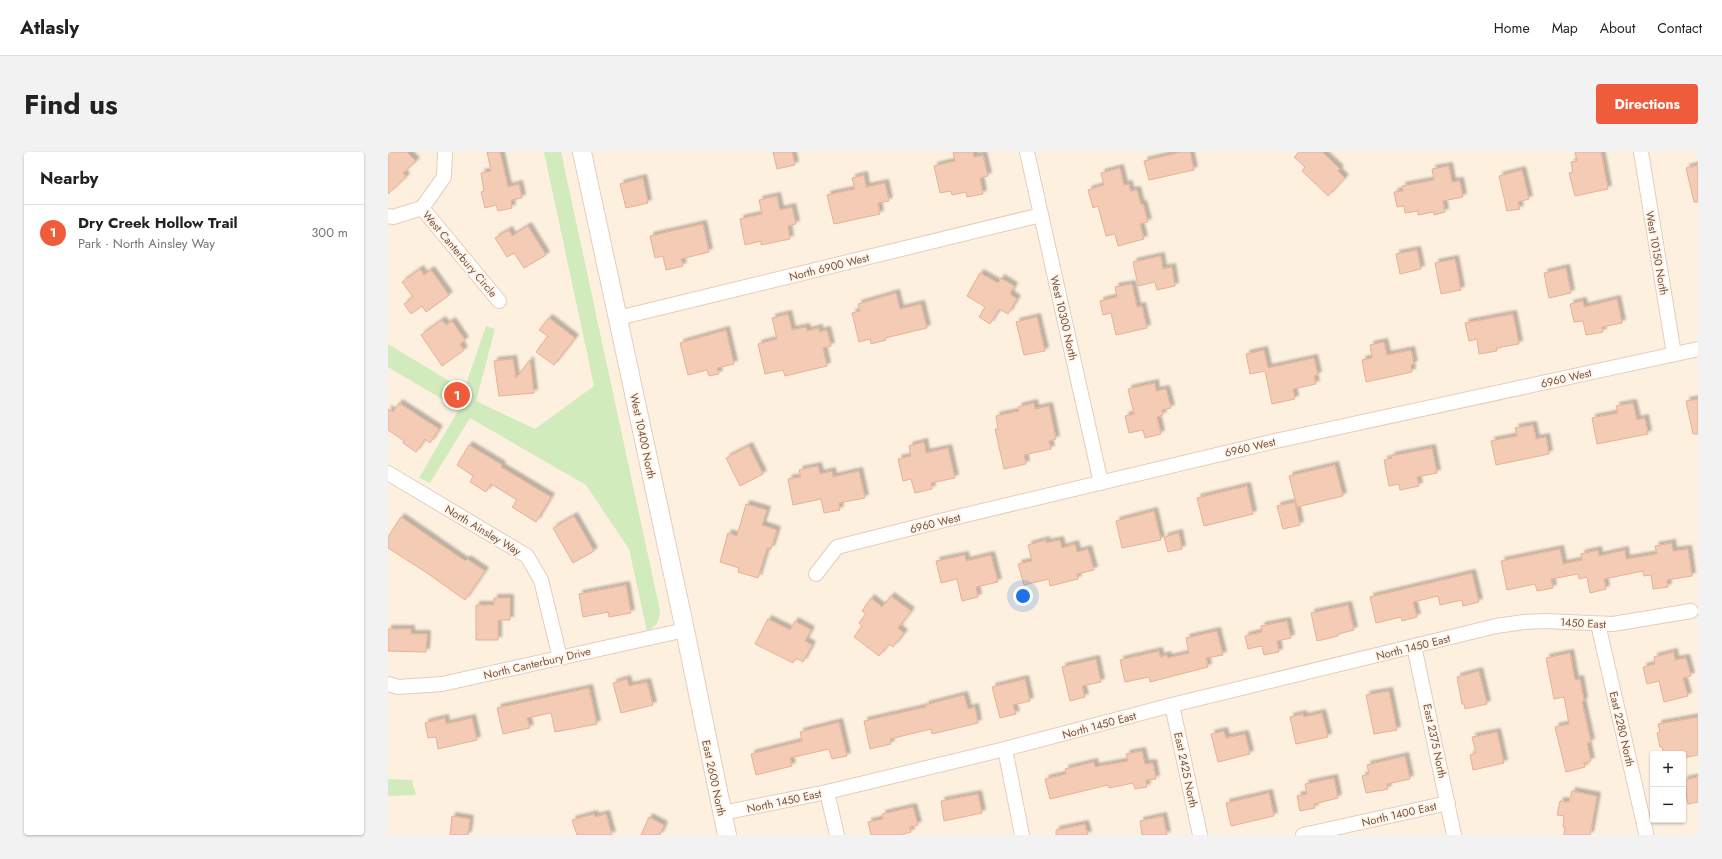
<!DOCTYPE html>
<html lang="en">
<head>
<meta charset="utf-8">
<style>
  :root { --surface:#fff; --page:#f2f2f2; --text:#222; --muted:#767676; --line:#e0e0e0; --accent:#f05b3b }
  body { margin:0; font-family:Jost,sans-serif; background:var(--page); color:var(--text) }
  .controls { position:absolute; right:12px; bottom:12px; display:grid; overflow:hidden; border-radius:4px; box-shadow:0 1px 3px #0004 }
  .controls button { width:36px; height:36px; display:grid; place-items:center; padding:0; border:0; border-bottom:1px solid var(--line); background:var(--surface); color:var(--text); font:20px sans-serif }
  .you { position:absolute; left:635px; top:444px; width:14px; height:14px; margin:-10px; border:3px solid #fff; border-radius:50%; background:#1a73e8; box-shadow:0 0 0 6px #1a73e833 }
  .badge { display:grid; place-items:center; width:26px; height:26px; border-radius:50%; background:var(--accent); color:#fff; font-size:13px; font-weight:700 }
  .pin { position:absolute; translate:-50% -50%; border:2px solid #fff; box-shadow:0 1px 4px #0006 }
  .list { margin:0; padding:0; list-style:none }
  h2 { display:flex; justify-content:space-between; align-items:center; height:52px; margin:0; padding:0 16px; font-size:17px }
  h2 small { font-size:13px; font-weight:400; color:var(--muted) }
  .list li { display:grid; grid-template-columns:26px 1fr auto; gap:12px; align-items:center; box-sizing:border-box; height:56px; padding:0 16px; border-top:1px solid var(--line) }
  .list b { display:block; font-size:15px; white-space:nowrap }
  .list p { margin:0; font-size:13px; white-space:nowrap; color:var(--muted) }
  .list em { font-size:13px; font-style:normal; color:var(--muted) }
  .map { position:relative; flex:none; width:1310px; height:683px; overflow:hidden; border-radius:4px }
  header { display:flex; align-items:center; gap:24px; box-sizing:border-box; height:56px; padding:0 20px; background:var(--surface); border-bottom:1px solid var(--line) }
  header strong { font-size:19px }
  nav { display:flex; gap:22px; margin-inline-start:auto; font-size:14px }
  .intro { display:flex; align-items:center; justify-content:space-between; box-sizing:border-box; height:96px; padding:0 24px }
  h1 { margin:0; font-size:28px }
  .button { padding:10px 18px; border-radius:4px; background:var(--accent); color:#fff; font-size:14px; font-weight:700 }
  main { display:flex; gap:24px; padding:0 24px }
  aside { flex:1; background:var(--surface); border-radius:4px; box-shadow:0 1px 3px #0004 }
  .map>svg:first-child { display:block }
  .green { fill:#d2ebbc }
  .building { fill:#f4cbb4; stroke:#e8b094; filter:url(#shadow) }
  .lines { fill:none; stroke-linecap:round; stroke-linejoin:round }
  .minor-casing { stroke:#e4cdbd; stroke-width:16 }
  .tertiary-casing { stroke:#e4cdbd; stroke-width:20 }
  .minor { stroke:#fff; stroke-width:14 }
  .tertiary { stroke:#fff; stroke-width:18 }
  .labels { text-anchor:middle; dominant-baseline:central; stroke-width:3.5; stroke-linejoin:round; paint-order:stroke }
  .street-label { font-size:11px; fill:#755445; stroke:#fff4e6 }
</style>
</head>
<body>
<header>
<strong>Atlasly</strong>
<nav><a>Home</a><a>Map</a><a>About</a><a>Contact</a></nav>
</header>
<div class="intro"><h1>Find us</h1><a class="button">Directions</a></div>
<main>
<aside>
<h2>Nearby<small></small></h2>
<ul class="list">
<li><span class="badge">1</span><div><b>Dry Creek Hollow Trail</b><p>Park · North Ainsley Way</p></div><em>300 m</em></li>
</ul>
</aside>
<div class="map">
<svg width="1310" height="683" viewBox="0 0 1310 683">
  <defs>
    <filter id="shadow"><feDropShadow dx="3.5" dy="-3.5" stdDeviation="1" flood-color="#0004"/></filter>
  </defs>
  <rect width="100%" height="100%" fill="#fef0de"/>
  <g class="green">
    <path d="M 156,0 L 173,0 L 272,459 C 271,470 269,474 259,479 L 241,397 L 198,333 L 82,266 L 42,331 L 31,326 L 71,257 L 0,215 L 0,192 L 76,238 L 98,174 L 107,177 L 88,249 L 147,277 L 206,234 Z"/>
    <path d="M 0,627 L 24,628 L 28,643 L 0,644 Z"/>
  </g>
  <g class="building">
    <path d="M 0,0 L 19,0 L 28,9 L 15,21 L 18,25 L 0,42 Z"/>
    <path d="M 99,0 L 112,0 L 120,35 L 131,32 L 134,46 L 123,48 L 124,56 L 110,59 L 108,53 L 97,56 L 93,40 L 96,39 L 93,21 L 103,19 Z"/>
    <path d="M 385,0 L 404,0 L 407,13 L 389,17 Z"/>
    <path d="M 565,0 L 585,0 L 586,5 L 595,3 L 600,24 L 592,26 L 595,42 L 579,45 L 578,40 L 564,43 L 563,39 L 552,41 L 546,14 L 567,9 Z"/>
    <path d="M 793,0 L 802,0 L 806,18 L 761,28 L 756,9 Z"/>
    <path d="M 911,0 L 934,0 L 952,17 L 950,19 L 957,26 L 940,44 L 914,19 L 917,15 L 906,5 Z"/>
    <path d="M 1187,0 L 1213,0 L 1220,37 L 1187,44 L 1181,21 L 1185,20 L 1183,10 L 1189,9 Z"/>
    <path d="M 1310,13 L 1310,50 L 1306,50 L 1298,16 Z"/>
    <path d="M 1061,14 L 1064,30 L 1072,29 L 1075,45 L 1055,49 L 1057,60 L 1046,63 L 1046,60 L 1030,63 L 1030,59 L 1017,61 L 1016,54 L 1009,55 L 1006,40 L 1015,39 L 1014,34 L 1046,28 L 1044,17 Z"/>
    <path d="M 732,16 L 736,33 L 741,32 L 742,39 L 749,38 L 753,53 L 755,52 L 760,70 L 752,72 L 756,87 L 730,94 L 727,82 L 718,84 L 710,54 L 705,56 L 700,38 L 716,33 L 713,21 Z"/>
    <path d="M 1134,18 L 1141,47 L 1130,50 L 1132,57 L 1119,59 L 1111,24 Z"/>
    <path d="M 476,23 L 478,35 L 497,31 L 501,49 L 490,51 L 492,62 L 446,72 L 439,43 L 467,37 L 464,26 Z"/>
    <path d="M 255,26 L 260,51 L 238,56 L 232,32 Z"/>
    <path d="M 389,44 L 392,58 L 404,55 L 408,72 L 400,74 L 402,87 L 373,93 L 373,89 L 357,93 L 352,67 L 374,62 L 371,48 Z"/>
    <path d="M 315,72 L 321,100 L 293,107 L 295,114 L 278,118 L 275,104 L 267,106 L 262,84 Z"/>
    <path d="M 140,74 L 158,103 L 136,116 L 126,101 L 119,105 L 107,86 L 121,78 L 124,84 Z"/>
    <path d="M 1029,98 L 1033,117 L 1012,122 L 1008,102 Z"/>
    <path d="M 773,104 L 775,117 L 784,115 L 787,134 L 769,138 L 767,130 L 750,134 L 745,110 Z"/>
    <path d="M 1067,107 L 1073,138 L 1053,142 L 1047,111 Z"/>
    <path d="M 1178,116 L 1183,141 L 1161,146 L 1156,121 Z"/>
    <path d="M 32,117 L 36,123 L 43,118 L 61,143 L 38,160 L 34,154 L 23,162 L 16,152 L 25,145 L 14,130 Z"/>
    <path d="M 592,121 L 610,131 L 613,126 L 626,134 L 622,142 L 629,147 L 620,162 L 611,157 L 602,172 L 591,165 L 597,155 L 579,144 Z"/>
    <path d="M 744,132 L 749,155 L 754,154 L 759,176 L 728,183 L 723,161 L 715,163 L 712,149 L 729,145 L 727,135 Z"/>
    <path d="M 508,141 L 512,157 L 533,152 L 539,176 L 497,186 L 498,188 L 483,192 L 482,187 L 471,190 L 464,161 L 472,159 L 470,152 Z"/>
    <path d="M 1229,147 L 1234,171 L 1214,175 L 1215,180 L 1198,183 L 1195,169 L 1186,170 L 1182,152 L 1195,149 L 1196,155 Z"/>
    <path d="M 400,162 L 404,178 L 418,175 L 419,179 L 431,176 L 431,180 L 439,178 L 443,194 L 435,196 L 439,214 L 397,224 L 395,218 L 377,222 L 370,192 L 389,187 L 384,166 Z"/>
    <path d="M 1125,162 L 1131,192 L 1108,196 L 1109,199 L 1091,202 L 1089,187 L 1081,189 L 1077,171 Z"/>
    <path d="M 649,165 L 657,199 L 636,203 L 628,170 Z"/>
    <path d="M 161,166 L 187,186 L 166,213 L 148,200 L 160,184 L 151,178 Z"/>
    <path d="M 54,168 L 58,173 L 64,169 L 77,188 L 72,192 L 76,198 L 54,214 L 33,183 Z"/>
    <path d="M 338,178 L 346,212 L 329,216 L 331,222 L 321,224 L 319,218 L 300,223 L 292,191 Z"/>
    <path d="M 996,190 L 999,203 L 1023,198 L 1026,212 L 1023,213 L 1024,220 L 978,230 L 974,208 L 984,206 L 982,193 Z"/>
    <path d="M 876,198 L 880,216 L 926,206 L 930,223 L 926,224 L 928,232 L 905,237 L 907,247 L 884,252 L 877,219 L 862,222 L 858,202 Z"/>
    <path d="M 125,207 L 128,226 L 142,208 L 146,241 L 111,244 L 106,209 Z"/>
    <path d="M 767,231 L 768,239 L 778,237 L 783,256 L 774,258 L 775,263 L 769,265 L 773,282 L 757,286 L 755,278 L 741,281 L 737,264 L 746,262 L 740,237 Z"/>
    <path d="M 1310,247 L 1310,282 L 1305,282 L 1298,249 Z"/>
    <path d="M 11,251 L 51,277 L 42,291 L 37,287 L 28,300 L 15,291 L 16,289 L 0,278 L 0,257 L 5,260 Z"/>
    <path d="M 646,251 L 647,257 L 661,254 L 668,287 L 661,289 L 663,297 L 636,303 L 638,312 L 616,317 L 607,277 L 610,277 L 608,264 L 631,259 L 630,255 Z"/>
    <path d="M 1245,251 L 1249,268 L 1257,266 L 1260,282 L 1209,292 L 1204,266 L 1230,261 L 1228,254 Z"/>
    <path d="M 1145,273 L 1148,287 L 1158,285 L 1161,302 L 1108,313 L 1103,289 L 1129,284 L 1127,276 Z"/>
    <path d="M 536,290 L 538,301 L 560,296 L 567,326 L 543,331 L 544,337 L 527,341 L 523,327 L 515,329 L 510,307 L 523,304 L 521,294 Z"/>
    <path d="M 81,293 L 114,313 L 113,315 L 163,345 L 148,370 L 124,355 L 129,348 L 103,332 L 98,340 L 82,330 L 85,324 L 69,313 Z"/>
    <path d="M 361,294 L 375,322 L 352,334 L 338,306 Z"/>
    <path d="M 1044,296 L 1049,321 L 1029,325 L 1031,334 L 1012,338 L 1011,332 L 1001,334 L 996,308 L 1004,306 L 1003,304 Z"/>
    <path d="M 947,313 L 955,344 L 909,355 L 901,324 Z"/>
    <path d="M 430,314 L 432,322 L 444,319 L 445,325 L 471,319 L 477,346 L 451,351 L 452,358 L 436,361 L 433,347 L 405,353 L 400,327 L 413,325 L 411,318 Z"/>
    <path d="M 859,334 L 865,362 L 816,374 L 809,346 Z"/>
    <path d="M 907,350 L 912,373 L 895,377 L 889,354 Z"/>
    <path d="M 358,352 L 379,358 L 374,373 L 389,378 L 383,397 L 379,396 L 370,426 L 350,420 L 351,416 L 332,410 L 340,381 L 349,384 Z"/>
    <path d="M 766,359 L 773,388 L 734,396 L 728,369 Z"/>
    <path d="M 186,364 L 206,399 L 185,411 L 165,376 Z"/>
    <path d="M 13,365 L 77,409 L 79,407 L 97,419 L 77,448 L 39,421 L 0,396 L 0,385 Z"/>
    <path d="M 791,381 L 794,397 L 780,400 L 776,385 Z"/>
    <path d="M 658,388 L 658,391 L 672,388 L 674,396 L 687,392 L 689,400 L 700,397 L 706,418 L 689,422 L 690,427 L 662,434 L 661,427 L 636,433 L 630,412 L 644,409 L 640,393 Z"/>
    <path d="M 1284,391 L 1285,399 L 1300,397 L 1304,424 L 1279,428 L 1280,435 L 1265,437 L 1263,423 L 1256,424 L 1255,419 L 1216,427 L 1218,437 L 1202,441 L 1199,425 L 1191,427 L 1190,422 L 1163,427 L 1165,436 L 1149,439 L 1147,432 L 1119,438 L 1113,409 L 1172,397 L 1175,412 L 1194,408 L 1193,402 L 1210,398 L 1211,404 L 1237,398 L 1238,407 L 1269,402 L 1267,394 Z"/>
    <path d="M 577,403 L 578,409 L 603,403 L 610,430 L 588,435 L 590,445 L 574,449 L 569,427 L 553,431 L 548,409 Z"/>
    <path d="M 1084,421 L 1091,450 L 1075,454 L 1074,448 L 1052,453 L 1050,444 L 1025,450 L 1029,465 L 1014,469 L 1013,465 L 988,471 L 982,445 Z"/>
    <path d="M 238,433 L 243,461 L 221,465 L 220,460 L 195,465 L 191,442 Z"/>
    <path d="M 503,444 L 523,459 L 510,476 L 516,481 L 505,495 L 501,492 L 491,504 L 466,485 L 474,474 L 471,471 L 478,462 L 474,459 L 483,446 L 494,455 Z"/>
    <path d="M 106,446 L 122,446 L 122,468 L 110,468 L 110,488 L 88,488 L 88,453 L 106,453 Z"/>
    <path d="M 960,453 L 966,478 L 950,482 L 950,484 L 929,489 L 923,461 Z"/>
    <path d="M 380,467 L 402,478 L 407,469 L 423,478 L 417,489 L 424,493 L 415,510 L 408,506 L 405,511 L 367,492 Z"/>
    <path d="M 899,469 L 903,486 L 889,489 L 891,500 L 876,503 L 874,494 L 860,497 L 857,484 L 874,480 L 873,474 Z"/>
    <path d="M 0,477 L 23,477 L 23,482 L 39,482 L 38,500 L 0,499 Z"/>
    <path d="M 829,479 L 835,503 L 818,506 L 820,515 L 762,530 L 761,525 L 737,530 L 732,508 L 771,499 L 772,505 L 779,503 L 780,506 L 801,501 L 798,486 Z"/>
    <path d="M 1286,500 L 1287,508 L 1298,506 L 1303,524 L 1295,526 L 1300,544 L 1276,550 L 1271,529 L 1259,532 L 1255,515 L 1267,512 L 1266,505 Z"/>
    <path d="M 1182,501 L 1187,528 L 1192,527 L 1196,549 L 1194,550 L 1203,590 L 1199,591 L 1203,609 L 1196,611 L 1197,615 L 1178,620 L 1167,575 L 1181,572 L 1176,545 L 1166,547 L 1158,506 Z"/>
    <path d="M 708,507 L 713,530 L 694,534 L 697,545 L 682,549 L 674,515 Z"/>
    <path d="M 1091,519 L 1099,552 L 1077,557 L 1076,552 L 1074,552 L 1069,525 Z"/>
    <path d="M 239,527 L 241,534 L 259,530 L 265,553 L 233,561 L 225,531 Z"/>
    <path d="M 637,527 L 642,549 L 625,553 L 628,562 L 612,566 L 604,535 Z"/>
    <path d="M 201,536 L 209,572 L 167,580 L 163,561 L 139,566 L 142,576 L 115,582 L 109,556 Z"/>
    <path d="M 1001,539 L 1009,578 L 986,582 L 978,543 Z"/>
    <path d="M 576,543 L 580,557 L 587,555 L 590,571 L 544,582 L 543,577 L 502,587 L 503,592 L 482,597 L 476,569 L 538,555 L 537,553 Z"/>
    <path d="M 934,561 L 940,585 L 908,592 L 902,565 L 915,562 L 916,565 Z"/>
    <path d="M 1310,565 L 1310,603 L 1295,606 L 1295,602 L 1276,602 L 1274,595 L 1272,595 L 1269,581 L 1272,580 L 1270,572 Z"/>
    <path d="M 57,566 L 58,572 L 84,566 L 89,588 L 50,597 L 48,585 L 40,586 L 37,571 Z"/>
    <path d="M 451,570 L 459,604 L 444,607 L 441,597 L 402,606 L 404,614 L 368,623 L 363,602 L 414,589 L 412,580 Z"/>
    <path d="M 836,579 L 838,586 L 857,582 L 862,602 L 830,610 L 823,582 Z"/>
    <path d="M 1109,580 L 1116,611 L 1085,618 L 1082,603 L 1088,601 L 1084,585 Z"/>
    <path d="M 754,599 L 757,612 L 765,611 L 768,627 L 758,628 L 759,635 L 747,637 L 745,631 L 721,636 L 720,633 L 662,647 L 657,627 L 678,622 L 677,617 L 706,610 L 707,615 L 740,609 L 738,602 Z"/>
    <path d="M 1017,604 L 1022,627 L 999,632 L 1000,637 L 978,641 L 974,624 L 981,622 L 979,613 Z"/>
    <path d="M 1310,625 L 1310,650 L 1300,652 L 1296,628 Z"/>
    <path d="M 946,626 L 950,646 L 926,652 L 927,656 L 912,659 L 909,644 L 919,642 L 917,632 Z"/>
    <path d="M 1184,639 L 1209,644 L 1202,683 L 1176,683 L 1177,675 L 1175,675 L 1176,664 L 1169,663 L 1172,649 L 1181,650 Z"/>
    <path d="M 881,641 L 886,664 L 843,674 L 838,651 Z"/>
    <path d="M 590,642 L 594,661 L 556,669 L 553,649 Z"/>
    <path d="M 525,655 L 530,673 L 522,675 L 523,680 L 513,683 L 483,683 L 480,670 L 495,667 L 494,662 Z"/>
    <path d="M 206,662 L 207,665 L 218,662 L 224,683 L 189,683 L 184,668 Z"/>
    <path d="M 64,664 L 82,667 L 80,683 L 62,683 Z"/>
    <path d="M 775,664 L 779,683 L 754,683 L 752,669 Z"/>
    <path d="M 261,665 L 276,673 L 272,683 L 253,683 Z"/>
    <path d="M 697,672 L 700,683 L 668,683 L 668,678 Z"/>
  </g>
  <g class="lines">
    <g class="minor-casing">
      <g id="minor">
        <path d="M 639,0 L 713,331"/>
        <path d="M 1253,0 L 1286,202"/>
        <path d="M 34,56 L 111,149"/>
        <path d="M 34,56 L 56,25 L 57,0"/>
        <path d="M 0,64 L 5,65 L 34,56"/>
        <path d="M 230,166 L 653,63"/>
        <path d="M 0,321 L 139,404 L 153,428 L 172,506"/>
        <path d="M 428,422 L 449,395 L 548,370 L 883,290 L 1310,197"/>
        <path d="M 1210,472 L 1258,681"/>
        <path d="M 1026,494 L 1066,683"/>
        <path d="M 0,532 L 10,535 L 54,532 L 297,478"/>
        <path d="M 784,553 L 812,683"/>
        <path d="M 617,597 L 634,683"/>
        <path d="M 439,640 L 449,683"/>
        <path d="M 334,661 L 439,640 L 617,597 L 784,553 L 1108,474 L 1136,470 L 1157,469 L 1225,472 L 1303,459"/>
        <path d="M 915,683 L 1060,651"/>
      </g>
    </g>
    <g class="tertiary-casing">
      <path id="tertiary" d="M 194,0 L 297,478 L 339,683"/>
    </g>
    <use href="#minor" class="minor"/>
    <use href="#tertiary" class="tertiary"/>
  </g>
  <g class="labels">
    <g class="street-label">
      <text transform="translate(1269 101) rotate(80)">West 10150 North</text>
      <text transform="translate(72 102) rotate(50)">West Canterbury Circle</text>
      <text transform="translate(441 115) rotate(-14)">North 6900 West</text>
      <text transform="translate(676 166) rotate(77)">West 10300 North</text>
      <text transform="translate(1178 226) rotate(-13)">6960 West</text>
      <text transform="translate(255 284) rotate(78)">West 10400 North</text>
      <text transform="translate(862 295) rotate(-13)">6960 West</text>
      <text transform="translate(547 371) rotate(-14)">6960 West</text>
      <text transform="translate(95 378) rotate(31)">North Ainsley Way</text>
      <text transform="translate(1195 471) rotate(3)">1450 East</text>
      <text transform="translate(1025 495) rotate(-14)">North 1450 East</text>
      <text transform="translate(149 511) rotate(-13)">North Canterbury Drive</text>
      <text transform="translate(711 573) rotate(-15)">North 1450 East</text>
      <text transform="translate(1234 577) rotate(77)">East 2280 North</text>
      <text transform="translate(1047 589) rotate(78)">East 2375 North</text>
      <text transform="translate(798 618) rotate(78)">East 2425 North</text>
      <text transform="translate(326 626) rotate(78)">East 2600 North</text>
      <text transform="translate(396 649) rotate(-12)">North 1450 East</text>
      <text transform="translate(1011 662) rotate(-13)">North 1400 East</text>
    </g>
  </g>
</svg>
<div class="controls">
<button>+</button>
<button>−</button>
</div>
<div class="you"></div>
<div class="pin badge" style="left:69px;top:243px">1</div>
</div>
</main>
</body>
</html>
